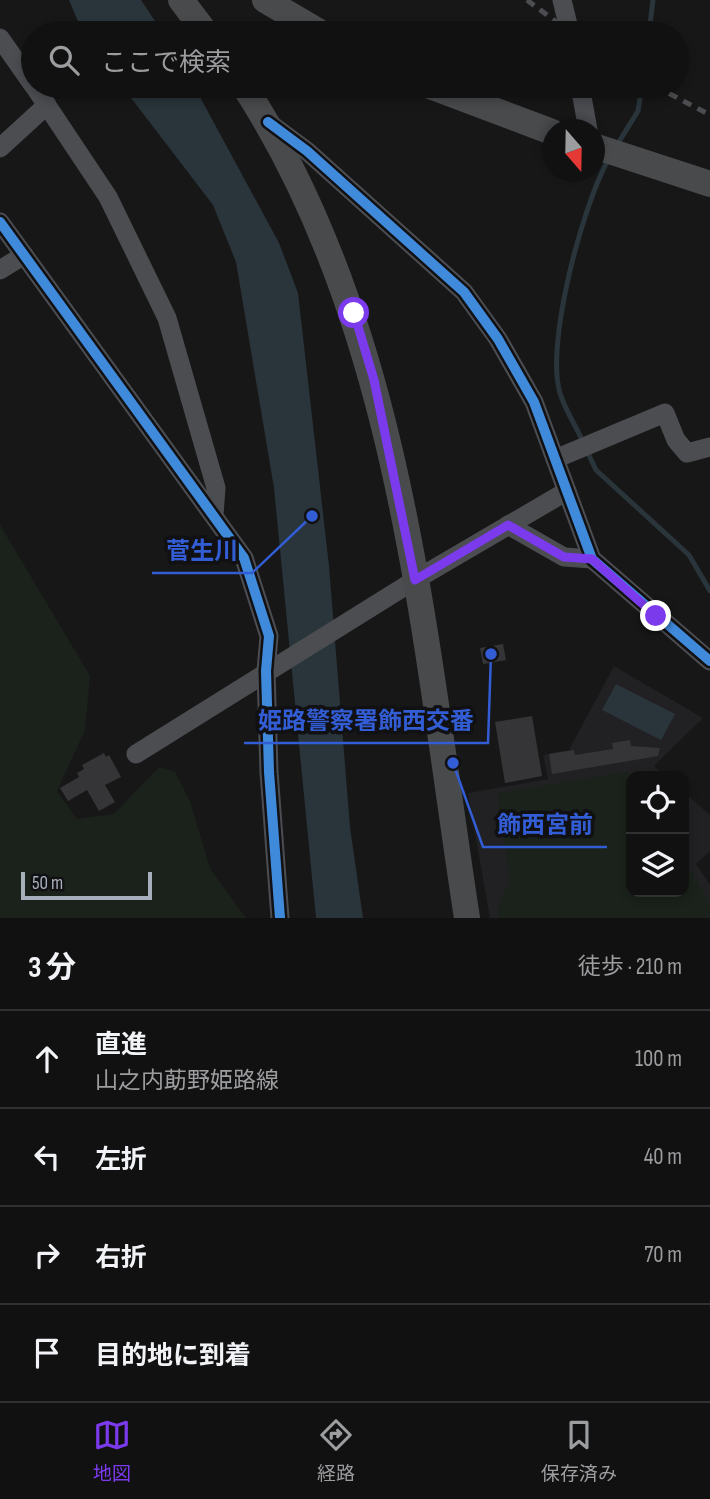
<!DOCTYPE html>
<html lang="ja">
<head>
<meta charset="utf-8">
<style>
  :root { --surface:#111112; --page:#1a1a1b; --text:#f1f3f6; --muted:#9c9d9f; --line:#303132; --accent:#7c3aed }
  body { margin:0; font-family:"Sofia Sans Condensed","Noto Sans JP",sans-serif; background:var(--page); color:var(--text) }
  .controls { position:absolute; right:21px; bottom:21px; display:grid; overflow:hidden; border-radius:14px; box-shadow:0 4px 10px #0003 }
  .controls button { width:63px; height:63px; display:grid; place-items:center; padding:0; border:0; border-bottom:2px solid var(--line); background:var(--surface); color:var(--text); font:35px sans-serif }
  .compass { position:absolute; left:542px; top:119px; width:63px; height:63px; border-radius:50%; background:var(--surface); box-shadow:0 4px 10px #0003; rotate:160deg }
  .scale { position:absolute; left:21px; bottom:18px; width:131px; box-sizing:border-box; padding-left:7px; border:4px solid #a7afba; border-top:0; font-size:19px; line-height:24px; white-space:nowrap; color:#a7afba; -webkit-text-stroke:5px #111114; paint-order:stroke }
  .stop { position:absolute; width:21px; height:21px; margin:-16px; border:5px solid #7c3aed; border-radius:50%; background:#fff }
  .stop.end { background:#7c3aed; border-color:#fff; box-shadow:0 2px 7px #0008 }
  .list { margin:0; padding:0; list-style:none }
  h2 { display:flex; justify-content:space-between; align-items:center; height:91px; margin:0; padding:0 28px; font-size:30px }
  h2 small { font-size:23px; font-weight:400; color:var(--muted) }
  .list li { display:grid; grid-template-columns:46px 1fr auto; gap:21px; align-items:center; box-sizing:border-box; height:98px; padding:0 28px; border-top:2px solid var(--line) }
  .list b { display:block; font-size:26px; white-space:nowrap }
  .list p { margin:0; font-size:23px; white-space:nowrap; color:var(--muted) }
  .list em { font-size:23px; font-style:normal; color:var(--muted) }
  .icon { flex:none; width:38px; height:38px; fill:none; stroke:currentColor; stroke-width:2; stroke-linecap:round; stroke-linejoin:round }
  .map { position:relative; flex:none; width:710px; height:918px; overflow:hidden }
  .search { position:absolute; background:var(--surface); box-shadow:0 4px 10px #0003; left:21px; right:21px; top:21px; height:77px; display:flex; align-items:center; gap:18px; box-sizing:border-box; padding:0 24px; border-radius:38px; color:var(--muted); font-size:26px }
  .sheet { height:483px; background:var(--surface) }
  nav { display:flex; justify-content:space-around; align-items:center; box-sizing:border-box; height:98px; border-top:2px solid var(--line); background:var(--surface); font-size:19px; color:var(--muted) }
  nav a { display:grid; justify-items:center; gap:4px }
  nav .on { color:var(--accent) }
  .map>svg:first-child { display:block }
  .built { fill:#212124 }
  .green { fill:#1b221b }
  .water { fill:#29353b }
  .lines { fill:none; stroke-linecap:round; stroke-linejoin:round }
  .stream { stroke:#29353b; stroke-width:5 }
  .building { fill:#353537 }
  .minor { stroke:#4b4d51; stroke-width:19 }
  .major { stroke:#484a4c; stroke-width:26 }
  .rail { stroke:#4b4d50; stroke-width:5; stroke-dasharray:9 7; stroke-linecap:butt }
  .cycleway-casing { stroke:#111114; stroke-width:15 }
  .cycleway { stroke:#408adc; stroke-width:10 }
  .route { stroke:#7c3aed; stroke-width:9 }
  .leader { fill:none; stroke:#325dd4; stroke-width:2.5 }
  .callout-dot { fill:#325dd4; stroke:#111114; stroke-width:2.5 }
  .callout-label { font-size:24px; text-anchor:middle; font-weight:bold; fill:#325dd4; stroke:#111114; stroke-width:7; stroke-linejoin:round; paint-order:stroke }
</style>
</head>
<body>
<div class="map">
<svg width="710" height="918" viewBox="0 0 710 918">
  <rect width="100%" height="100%" fill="#171718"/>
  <path class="built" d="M 614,666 L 703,718 L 654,766 L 665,776 L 631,776 L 631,892 L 684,892 L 684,792 L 710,815 L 710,851 L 696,864 L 710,885 L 710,918 L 490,918 L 468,793 L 548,779 L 543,755 L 569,750 Z"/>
  <g class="green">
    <path d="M 0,525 L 90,676 L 85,730 L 57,791 L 77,819 L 114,814 L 159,767 L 175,772 L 190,801 L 210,869 L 246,918 L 0,918 Z"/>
    <path d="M 627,772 L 631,778 L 631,892 L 684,892 L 684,861 L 710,903 L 710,918 L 499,918 L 497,906 L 510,881 L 497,793 Z"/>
  </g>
  <g class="water">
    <path d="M 69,0 L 141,0 L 163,33 L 83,33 Z"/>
    <path d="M 122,86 L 194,86 L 279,243 L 298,293 L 329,566 L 350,827 L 363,918 L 316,918 L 274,488 L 236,262 L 213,205 Z"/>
    <path d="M 616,684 L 675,714 L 661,740 L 602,710 Z"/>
  </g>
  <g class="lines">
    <g class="stream">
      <path d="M 649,33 L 653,0"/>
      <path d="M 617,145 L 638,111 L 642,86"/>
      <path d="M 583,442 C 576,426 565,410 560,393 C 545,344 583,205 608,160"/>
      <path d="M 587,451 L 596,470 L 689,555 L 710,591"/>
    </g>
  </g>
  <g class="building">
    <path d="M 503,644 L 506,660 L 483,664 L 480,648 Z"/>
    <path d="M 532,716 L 542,776 L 505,783 L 495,722 Z"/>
    <path d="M 630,740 L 631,746 L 660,748 L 658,756 L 552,774 L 549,754 L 574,750 L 575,755 L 613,749 L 612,743 Z"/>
    <path d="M 104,753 L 106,757 L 109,755 L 121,777 L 105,785 L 115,802 L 99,811 L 87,790 L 68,801 L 60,788 L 79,777 L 77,773 L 84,769 L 82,765 Z"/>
  </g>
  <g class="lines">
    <g class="minor">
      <path d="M 562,0 L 570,33"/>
      <path d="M 0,38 L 33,85"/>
      <path d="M 34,86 L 108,197 L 167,318 L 216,488 L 214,515"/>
      <path d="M 580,86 L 588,130"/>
      <path d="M 268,122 L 307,151 L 464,292 L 498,339 L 534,402 L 592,559 L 710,661"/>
      <path d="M 0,148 L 47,105"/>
      <path d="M 0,222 L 244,558 L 269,636 L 266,671 L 269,772 L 280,918"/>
      <path d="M 0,270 L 24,255"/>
      <path d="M 555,459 L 665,413 L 676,440 L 687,453 L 710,447"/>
      <path d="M 508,525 L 564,557 L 592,559"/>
      <path d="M 136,754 L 415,580 L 567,491"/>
    </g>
    <g class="major">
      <path d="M 181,0 L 206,33"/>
      <path d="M 265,0 L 321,33"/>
      <path d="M 244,86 C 401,327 424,640 467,918"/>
      <path d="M 430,86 L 552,132"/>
      <path d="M 594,146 L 710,184"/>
    </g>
    <g class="rail">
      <path d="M 527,0 L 571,33"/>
      <path d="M 655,86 L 710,115"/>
    </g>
    <g class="cycleway-casing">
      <g id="cycleway">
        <path d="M 268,122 L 307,151 L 464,292 L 498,339 L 534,402 L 592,559 L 710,661"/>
        <path d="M 0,222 L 244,558 L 269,636 L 266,671 L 269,772 L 280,918"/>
      </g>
    </g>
    <use href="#cycleway" class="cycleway"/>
  </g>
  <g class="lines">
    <path class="route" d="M 354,313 L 374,380 L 415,580 L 508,525 L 564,557 L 592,559 L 656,616"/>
  </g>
  <path class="leader" d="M312 516L252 573H152M491 654L488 743H244M453 763L483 847H607"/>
  <g class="callout-dot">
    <circle cx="312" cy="516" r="7"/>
    <circle cx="491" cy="654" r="7"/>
    <circle cx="453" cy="763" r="7"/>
  </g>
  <g class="callout-label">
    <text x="202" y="559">菅生川</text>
    <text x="366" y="729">姫路警察署飾西交番</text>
    <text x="545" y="833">飾西宮前</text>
  </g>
</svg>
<div class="controls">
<button><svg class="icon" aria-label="locate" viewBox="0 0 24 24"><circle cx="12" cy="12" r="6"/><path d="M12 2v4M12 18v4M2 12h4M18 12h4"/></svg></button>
<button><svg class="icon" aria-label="layers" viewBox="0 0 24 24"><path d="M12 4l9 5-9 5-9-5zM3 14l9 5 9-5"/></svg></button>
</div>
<svg class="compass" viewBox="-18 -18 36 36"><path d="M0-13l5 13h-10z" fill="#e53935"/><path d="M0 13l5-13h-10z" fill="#9c9d9f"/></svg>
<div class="scale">50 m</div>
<div class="stop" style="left:354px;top:313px"></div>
<div class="stop end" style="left:656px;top:616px"></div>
<div class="search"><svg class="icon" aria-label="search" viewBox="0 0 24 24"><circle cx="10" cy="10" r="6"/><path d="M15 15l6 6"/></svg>ここで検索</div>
</div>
<section class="sheet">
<h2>3 分<small>徒歩 · 210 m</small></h2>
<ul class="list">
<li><svg class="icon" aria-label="ahead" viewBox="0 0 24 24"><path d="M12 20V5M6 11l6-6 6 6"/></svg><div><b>直進</b><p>山之内莇野姫路線</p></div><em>100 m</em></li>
<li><svg class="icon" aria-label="left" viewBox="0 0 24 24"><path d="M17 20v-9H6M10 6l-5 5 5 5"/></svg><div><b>左折</b></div><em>40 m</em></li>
<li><svg class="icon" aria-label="right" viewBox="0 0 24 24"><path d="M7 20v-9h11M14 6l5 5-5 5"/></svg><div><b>右折</b></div><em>70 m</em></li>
<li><svg class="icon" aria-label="arrive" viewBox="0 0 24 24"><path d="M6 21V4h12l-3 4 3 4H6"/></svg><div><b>目的地に到着</b></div></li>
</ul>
</section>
<nav>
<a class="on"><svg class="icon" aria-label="map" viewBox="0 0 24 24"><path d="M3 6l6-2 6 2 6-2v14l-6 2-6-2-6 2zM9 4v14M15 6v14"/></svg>地図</a>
<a><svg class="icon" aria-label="directions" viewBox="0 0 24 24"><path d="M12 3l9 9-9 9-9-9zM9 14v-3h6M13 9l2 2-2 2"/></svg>経路</a>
<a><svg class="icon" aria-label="saved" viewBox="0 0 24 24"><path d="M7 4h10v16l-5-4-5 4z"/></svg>保存済み</a>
</nav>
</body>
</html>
